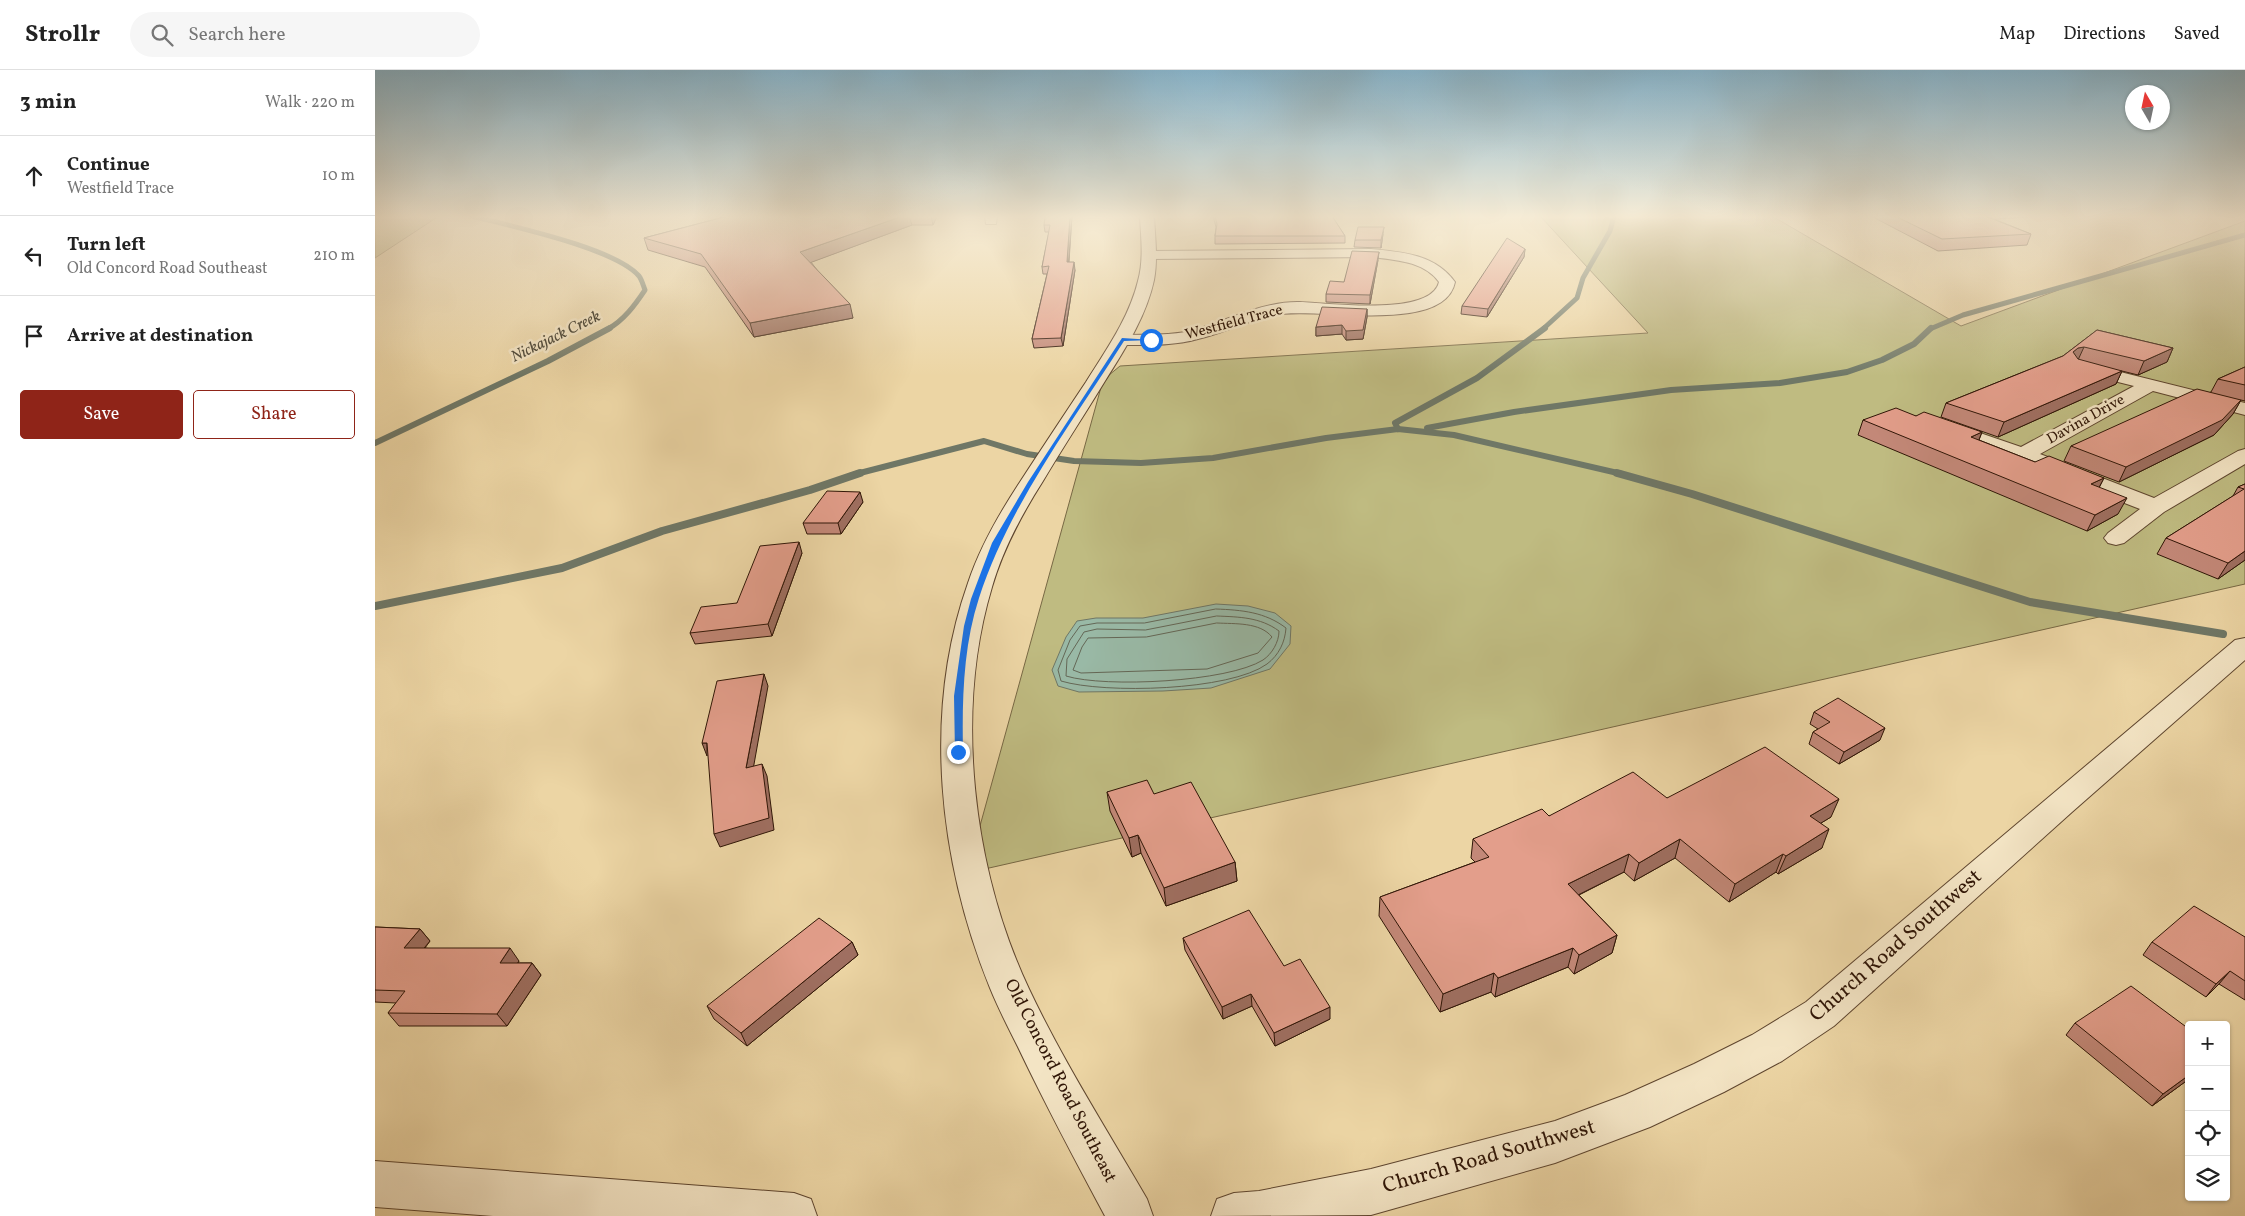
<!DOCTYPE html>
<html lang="en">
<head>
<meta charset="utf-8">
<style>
  :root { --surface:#fff; --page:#f6f6f6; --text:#222; --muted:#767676; --line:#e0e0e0; --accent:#8f2418 }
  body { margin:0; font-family:Vollkorn,serif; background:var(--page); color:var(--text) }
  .controls { position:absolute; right:15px; bottom:15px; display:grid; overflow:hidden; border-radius:5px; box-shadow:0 1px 4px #0004 }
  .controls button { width:45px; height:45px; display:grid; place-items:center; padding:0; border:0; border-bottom:1px solid var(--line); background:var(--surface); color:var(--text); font:25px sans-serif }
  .compass { position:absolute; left:1750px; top:15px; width:45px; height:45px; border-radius:50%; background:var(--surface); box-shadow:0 1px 4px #0004; rotate:351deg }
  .stop { position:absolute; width:15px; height:15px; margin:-11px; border:4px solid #1a73e8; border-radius:50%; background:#fff }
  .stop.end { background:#1a73e8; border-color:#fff; box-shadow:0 1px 5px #0008 }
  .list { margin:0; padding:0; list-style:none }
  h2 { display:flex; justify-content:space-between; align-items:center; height:65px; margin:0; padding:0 20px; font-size:21px }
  h2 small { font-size:16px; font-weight:400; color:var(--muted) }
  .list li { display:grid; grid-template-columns:32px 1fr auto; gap:15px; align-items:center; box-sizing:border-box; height:80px; padding:0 20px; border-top:1px solid var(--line) }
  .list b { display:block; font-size:19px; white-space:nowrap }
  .list p { margin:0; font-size:16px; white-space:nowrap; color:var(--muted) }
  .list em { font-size:16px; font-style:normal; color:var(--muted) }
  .actions { display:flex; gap:10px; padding:15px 20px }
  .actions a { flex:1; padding:11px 0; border:1px solid var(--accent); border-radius:5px; text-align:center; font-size:18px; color:var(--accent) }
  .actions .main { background:var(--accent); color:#fff }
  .icon { flex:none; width:28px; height:28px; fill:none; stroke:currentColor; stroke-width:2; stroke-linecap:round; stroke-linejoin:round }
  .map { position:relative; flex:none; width:1870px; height:1146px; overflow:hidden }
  header { display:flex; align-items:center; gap:30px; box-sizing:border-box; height:70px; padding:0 25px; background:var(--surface); border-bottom:1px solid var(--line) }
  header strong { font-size:24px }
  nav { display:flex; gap:28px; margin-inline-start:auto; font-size:18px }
  .search { width:350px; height:45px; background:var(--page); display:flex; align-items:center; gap:12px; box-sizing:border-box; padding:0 18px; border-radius:28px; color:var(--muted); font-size:19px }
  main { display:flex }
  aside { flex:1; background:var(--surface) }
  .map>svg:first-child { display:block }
  .green { fill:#bfbb81; stroke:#776844 }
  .water { fill:#99b9a6; stroke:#6f7766 }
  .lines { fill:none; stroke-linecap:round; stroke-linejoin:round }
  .shore { stroke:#646756; stroke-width:1 }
  .stream-far2 { stroke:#6f7766; stroke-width:5 }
  .stream-far1 { stroke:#6f7766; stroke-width:6 }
  .stream { stroke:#6f7766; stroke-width:8 }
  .minor-casing { stroke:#5e452e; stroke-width:2 }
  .tertiary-casing { stroke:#5e452e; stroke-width:2 }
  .minor { fill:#f3e4c4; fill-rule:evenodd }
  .tertiary { fill:#f3e4c4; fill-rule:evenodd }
  .wall { fill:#c38878; stroke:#2f1506 }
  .shaded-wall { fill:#9f6f61; stroke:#2f1506 }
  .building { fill:#e39e8b; stroke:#2f1506 }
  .route { fill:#1a73e8 }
  .labels { text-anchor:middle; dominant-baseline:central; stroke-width:5; stroke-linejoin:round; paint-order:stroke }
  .far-street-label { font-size:15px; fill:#2f1506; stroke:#f3e4c4 }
  .far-water-label { font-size:16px; font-style:italic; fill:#544e3e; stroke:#f3e4c4 }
  .street-label { font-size:18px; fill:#2f1506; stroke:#f3e4c4 }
  .near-street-label { font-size:21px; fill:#2f1506; stroke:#f3e4c4 }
</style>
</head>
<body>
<header>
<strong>Strollr</strong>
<div class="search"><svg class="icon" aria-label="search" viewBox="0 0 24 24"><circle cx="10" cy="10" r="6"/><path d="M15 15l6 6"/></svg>Search here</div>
<nav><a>Map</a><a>Directions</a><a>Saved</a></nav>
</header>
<main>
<aside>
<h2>3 min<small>Walk · 220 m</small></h2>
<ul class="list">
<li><svg class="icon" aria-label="ahead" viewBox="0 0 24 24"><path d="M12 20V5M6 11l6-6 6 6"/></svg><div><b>Continue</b><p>Westfield Trace</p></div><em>10 m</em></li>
<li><svg class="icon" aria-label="left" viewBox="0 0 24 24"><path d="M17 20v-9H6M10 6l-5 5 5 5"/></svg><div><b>Turn left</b><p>Old Concord Road Southeast</p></div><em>210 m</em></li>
<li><svg class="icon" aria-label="arrive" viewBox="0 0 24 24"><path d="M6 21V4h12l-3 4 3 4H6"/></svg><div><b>Arrive at destination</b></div></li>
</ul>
<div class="actions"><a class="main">Save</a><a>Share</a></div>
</aside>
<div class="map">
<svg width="1870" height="1146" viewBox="0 0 1870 1146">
  <rect width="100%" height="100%" fill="#ecd5a4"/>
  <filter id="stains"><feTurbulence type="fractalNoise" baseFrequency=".004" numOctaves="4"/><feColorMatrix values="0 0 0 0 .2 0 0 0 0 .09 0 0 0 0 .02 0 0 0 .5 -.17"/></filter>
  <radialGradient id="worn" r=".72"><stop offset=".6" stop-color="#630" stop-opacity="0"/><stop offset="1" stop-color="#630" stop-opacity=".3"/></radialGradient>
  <g class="green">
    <path d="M 0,146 L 64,146 L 0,188 Z"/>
    <path d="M 1165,146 L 1397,146 L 1586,256 L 1870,151 L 1870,514 L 592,803 L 728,310 L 745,296 L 1273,263 Z"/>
  </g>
  <path class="water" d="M 841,534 L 873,536 L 900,543 L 916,556 L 915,574 L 895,599 L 836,618 L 788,621 L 704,622 L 683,616 L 677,600 L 691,567 L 702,551 L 721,548 L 768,548 Z"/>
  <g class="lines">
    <g class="shore">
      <path d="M 841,539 C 867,540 890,542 911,558 C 910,572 904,585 892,594 C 855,621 729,624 686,611 L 683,600 L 695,570 L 705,556 L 722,553 L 769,553 Z"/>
      <path d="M 842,546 C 864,547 885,547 904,561 C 904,572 897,584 888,590 C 853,612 730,618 691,606 L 692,589 L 709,562 L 722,559 L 770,560 Z"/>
      <path d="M 842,553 C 860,554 885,552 897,567 L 883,583 L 832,599 L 706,603 L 698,600 L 707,577 L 713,568 L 771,567 Z"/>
    </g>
    <g class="stream-far2">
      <path d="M 97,146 C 135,156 240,178 264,206 C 267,210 268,215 270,220 C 260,235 249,250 233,259"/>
      <path d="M 1168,259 L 1202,228 L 1208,208 L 1235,161 L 1239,146"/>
      <path d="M 1555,259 L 1588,245 L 1870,165"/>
    </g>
    <g class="stream-far1">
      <path d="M 1052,358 L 1139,342 L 1296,320 L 1405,313 L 1472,302 L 1507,290 L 1539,274 L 1556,258"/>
      <path d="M 1023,359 L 1020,353 L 1102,308 L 1170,258"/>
      <path d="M 0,373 L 173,291 L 235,258"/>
      <path d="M 481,404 L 609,371 L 652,384 L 699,391 L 766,393 L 838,388 L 951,368 L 1023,359 L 1079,365 L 1247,404"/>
    </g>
    <g class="stream">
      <path d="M 1242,403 L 1317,424 L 1655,532 L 1848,564"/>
      <path d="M 0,536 L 187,498 L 287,461 L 435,420 L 485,403"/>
    </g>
    <g class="minor-casing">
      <g id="minor">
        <path d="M 610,146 L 622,146 L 621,154 L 611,154 Z"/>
        <path d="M 996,179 C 1027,182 1060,184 1080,212 C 1069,266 939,236 899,245 C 873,250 849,263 823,269 C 798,276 772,275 747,275 L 741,274 L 738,270 L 741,266 L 747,265 C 771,264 796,266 819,260 C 853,250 889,231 925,232 C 954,233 1056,247 1064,212 C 1049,191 1020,190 996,187 L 774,189 L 767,185 L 774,181 Z"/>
        <path d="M 1709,293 L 1870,333 L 1870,345 L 1778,321 L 1665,384 L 1779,428 L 1863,381 L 1870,379 L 1870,394 L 1789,442 L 1749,473 L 1741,475 L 1733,473 L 1729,468 L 1733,463 L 1765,439 L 1563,361 L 1560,357 L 1563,353 L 1570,351 L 1646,377 L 1759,316 L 1703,302 L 1700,298 L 1703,294 Z"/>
      </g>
    </g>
    <g class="tertiary-casing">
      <g id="tertiary">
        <path d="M 765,146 L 779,146 C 780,167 783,189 779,210 C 771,247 750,279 730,311 C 710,344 688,377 668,411 C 647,444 628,479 617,517 C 579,643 598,800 654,919 C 688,991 732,1060 772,1129 L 778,1146 L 730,1146 C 700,1090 670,1034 643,977 C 633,957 623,938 615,918 C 564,792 547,643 593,513 C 605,477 624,444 645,412 C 667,378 689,345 711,312 C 731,280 754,248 763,211 C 769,190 766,167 765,146 Z"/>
        <path d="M 1870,568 L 1870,590 L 1697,742 L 1459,956 L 1407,991 L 1349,1022 L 1275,1057 L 1180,1093 L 996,1145 L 836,1146 L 842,1129 L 859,1123 L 884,1121 L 996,1099 L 1180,1051 L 1250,1025 L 1319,994 L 1377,965 L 1431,932 L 1860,570 Z"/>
        <path d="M 0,1091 L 419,1123 L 436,1129 L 442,1146 L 118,1146 L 0,1137 Z"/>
      </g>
    </g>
    <use href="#minor" class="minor"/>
    <use href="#tertiary" class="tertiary"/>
  </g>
  <g class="wall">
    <path d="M 353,146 L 562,146 L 558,155 L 537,155 L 436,192 L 478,248 L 379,267 L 330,197 L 273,180 L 269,168 Z"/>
    <path d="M 697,146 L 694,192 L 700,200 L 688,276 L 659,278 L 657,269 L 672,204 L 668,204 L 667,197 L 674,162 L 670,162 L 669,155 Z"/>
    <path d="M 838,146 L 957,146 L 970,166 L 970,173 L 840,174 L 840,166 L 841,157 Z"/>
    <path d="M 1496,146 L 1666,146 L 1619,149 L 1656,164 L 1652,175 L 1563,181 Z"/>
    <path d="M 1008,164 L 1006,178 L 979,177 L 980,170 Z"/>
    <path d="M 1150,179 L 1149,187 L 1112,247 L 1086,244 L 1087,236 Z"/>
    <path d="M 1003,190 L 995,234 L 951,232 L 951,224 Z"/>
    <path d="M 992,239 L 992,247 L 988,269 L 971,270 L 967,264 L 941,266 L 941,257 Z"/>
    <path d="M 1722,260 L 1798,278 L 1792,292 L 1763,305 L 1747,301 L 1741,314 L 1623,367 L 1566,347 L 1571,333 L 1688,286 Z"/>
    <path d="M 1870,297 L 1870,331 L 1866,330 L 1858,344 L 1839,365 L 1744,412 L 1689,391 L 1696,376 L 1836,322 L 1843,309 Z"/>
    <path d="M 1541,346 L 1607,362 L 1604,370 L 1660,392 L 1729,408 L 1724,418 L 1743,444 L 1712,461 L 1483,365 L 1488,350 Z"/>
    <path d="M 1870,414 L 1870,490 L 1843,509 L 1782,484 L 1791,468 L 1858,426 L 1863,417 Z"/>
    <path d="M 488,432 L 466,464 L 432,464 L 428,453 Z"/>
    <path d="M 427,483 L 397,566 L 320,574 L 315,563 L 362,533 Z"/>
    <path d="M 1439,642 L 1505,670 L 1464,694 L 1434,674 L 1438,662 L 1443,659 L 1435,654 Z"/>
    <path d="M 732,722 L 779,724 L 860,792 L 862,811 L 791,836 L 766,783 L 757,787 L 735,741 Z"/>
    <path d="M 1292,728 L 1456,747 L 1446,753 L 1447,778 L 1403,804 L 1401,802 L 1354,832 L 1300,788 L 1259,811 L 1249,802 L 1204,825 L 1242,865 L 1237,883 L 1199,904 L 1193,897 L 1120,927 L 1116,922 L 1065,942 L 1004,846 L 1005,827 L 1100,792 L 1096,788 L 1098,769 L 1174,746 Z"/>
    <path d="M 0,857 L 45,859 L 55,871 L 50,878 L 144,891 L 143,893 L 157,893 L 166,905 L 132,956 L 24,956 L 13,943 L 21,933 L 0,932 Z"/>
    <path d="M 1870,867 L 1870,930 L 1844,914 L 1831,927 L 1768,885 L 1777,872 Z"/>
    <path d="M 808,868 L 909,896 L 955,949 L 900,976 L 877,936 L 848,949 L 810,880 Z"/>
    <path d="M 477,872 L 483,885 L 372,976 L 339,949 L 332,936 Z"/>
    <path d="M 1700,953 L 1814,1009 L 1777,1036 L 1691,965 Z"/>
  </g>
  <g class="shaded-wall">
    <path d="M 528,146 L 534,146 L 537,155 L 429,195 L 425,182 Z"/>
    <path d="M 556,146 L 562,146 L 558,155 Z"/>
    <path d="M 695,146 L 697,146 L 693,200 L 692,192 Z"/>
    <path d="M 1596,146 L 1666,146 L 1594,151 Z"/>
    <path d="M 1009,157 L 1006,178 L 1006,170 Z"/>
    <path d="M 1150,179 L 1149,187 L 1112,247 L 1113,239 Z"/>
    <path d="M 1004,182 L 1003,190 L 995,234 L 995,225 Z"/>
    <path d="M 699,192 L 700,200 L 688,276 L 686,268 Z"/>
    <path d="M 475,234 L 478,248 L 379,267 L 375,253 Z"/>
    <path d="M 992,239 L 992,247 L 988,269 L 971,270 L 971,261 Z"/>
    <path d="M 967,255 L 967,264 L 941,266 L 941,257 Z"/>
    <path d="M 1709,277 L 1703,290 L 1698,282 L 1703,278 Z"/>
    <path d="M 1798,278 L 1792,292 L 1763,305 L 1769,291 Z"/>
    <path d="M 1747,301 L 1741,314 L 1623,367 L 1629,352 Z"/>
    <path d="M 1866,330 L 1858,344 L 1839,365 L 1744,412 L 1751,397 Z"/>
    <path d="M 1607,362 L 1601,377 L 1596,367 Z"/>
    <path d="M 1729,408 L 1721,423 L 1716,414 Z"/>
    <path d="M 485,422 L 488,432 L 466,464 L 463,453 Z"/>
    <path d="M 1752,428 L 1743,444 L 1712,461 L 1720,445 Z"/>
    <path d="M 424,472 L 427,483 L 397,566 L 393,554 Z"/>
    <path d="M 1870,481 L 1870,490 L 1843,509 L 1853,493 Z"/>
    <path d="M 389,604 L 393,616 L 376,711 L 371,698 Z"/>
    <path d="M 1510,658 L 1505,670 L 1464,694 L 1469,682 Z"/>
    <path d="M 327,673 L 332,673 L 332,686 Z"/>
    <path d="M 387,694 L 392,706 L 399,760 L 345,777 L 339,764 Z"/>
    <path d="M 1464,729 L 1456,747 L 1428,764 L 1435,746 Z"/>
    <path d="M 1454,759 L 1447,778 L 1403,804 L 1411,786 Z"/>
    <path d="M 763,765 L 766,783 L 757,787 L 754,768 Z"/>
    <path d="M 1305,769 L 1300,788 L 1259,811 L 1264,793 Z"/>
    <path d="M 1254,784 L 1249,802 L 1189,832 L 1193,814 Z"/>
    <path d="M 1408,784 L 1401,802 L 1354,832 L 1360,814 Z"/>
    <path d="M 860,792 L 862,811 L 791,836 L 789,818 Z"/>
    <path d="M 45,859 L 55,871 L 39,890 L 29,878 Z"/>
    <path d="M 1242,865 L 1237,883 L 1199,904 L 1204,885 Z"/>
    <path d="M 477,872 L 483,885 L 372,976 L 366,963 Z"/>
    <path d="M 135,878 L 144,891 L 134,905 L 125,893 Z"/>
    <path d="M 1198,878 L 1193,897 L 1120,927 L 1123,908 Z"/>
    <path d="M 157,893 L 166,905 L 132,956 L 122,944 Z"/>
    <path d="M 1855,901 L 1844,914 L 1831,927 L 1841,914 Z"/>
    <path d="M 1119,903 L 1116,922 L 1065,942 L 1068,924 Z"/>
    <path d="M 876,924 L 877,936 L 848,949 L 847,937 Z"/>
    <path d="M 955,937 L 955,949 L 900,976 L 899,963 Z"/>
    <path d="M 1814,1005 L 1814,1009 L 1777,1036 L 1788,1024 Z"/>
  </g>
  <g class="building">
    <path d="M 353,146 L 528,146 L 425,182 L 475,234 L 375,253 L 326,184 L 269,168 Z"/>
    <path d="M 670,146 L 695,146 L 692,192 L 699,192 L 686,268 L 657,269 L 674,196 L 667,197 L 675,155 L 669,155 Z"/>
    <path d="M 840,146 L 957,146 L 970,166 L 840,166 L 842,154 Z"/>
    <path d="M 1520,146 L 1610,146 L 1656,164 L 1567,169 Z"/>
    <path d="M 983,157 L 1009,157 L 1006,170 L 980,170 Z"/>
    <path d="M 1132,168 L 1150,179 L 1113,239 L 1087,236 Z"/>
    <path d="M 977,181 L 1004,182 L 995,225 L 951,224 L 955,211 L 969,212 Z"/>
    <path d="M 947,237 L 992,239 L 988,260 L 971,261 L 967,255 L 941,257 Z"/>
    <path d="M 1722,260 L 1798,278 L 1769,291 L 1709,277 L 1703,278 L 1698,282 L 1703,289 L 1747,301 L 1629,352 L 1571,333 L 1688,286 Z"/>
    <path d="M 1870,297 L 1870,315 L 1843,309 Z"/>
    <path d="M 1822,319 L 1866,330 L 1847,350 L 1751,397 L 1696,376 Z"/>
    <path d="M 1521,338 L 1541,346 L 1549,342 L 1607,362 L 1596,367 L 1660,392 L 1674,386 L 1729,408 L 1716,414 L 1752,428 L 1720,445 L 1488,350 Z"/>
    <path d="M 1870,414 L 1870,481 L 1853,493 L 1791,468 L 1869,419 L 1863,417 Z"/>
    <path d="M 452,421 L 485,422 L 463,453 L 428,453 Z"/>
    <path d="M 424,472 L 393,554 L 315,563 L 326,537 L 362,533 L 385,476 Z"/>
    <path d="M 389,604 L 371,698 L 387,694 L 394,748 L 339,764 L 332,673 L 327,673 L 342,611 Z"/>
    <path d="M 1463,628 L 1510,658 L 1469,682 L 1438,662 L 1455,652 L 1439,642 Z"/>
    <path d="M 1390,677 L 1464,729 L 1435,746 L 1454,759 L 1411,786 L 1408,784 L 1360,814 L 1305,769 L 1264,793 L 1254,784 L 1193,814 L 1242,865 L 1204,885 L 1198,878 L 1123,908 L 1119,903 L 1068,924 L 1005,827 L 1114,787 L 1098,769 L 1167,739 L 1174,746 L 1258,702 L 1292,728 Z"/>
    <path d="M 772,710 L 779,724 L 816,712 L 860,792 L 789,818 L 763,765 L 754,768 L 732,722 Z"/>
    <path d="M 1819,836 L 1870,867 L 1870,911 L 1855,901 L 1841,914 L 1777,872 Z"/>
    <path d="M 874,840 L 909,896 L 925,889 L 955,937 L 899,963 L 876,924 L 847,937 L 808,868 Z"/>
    <path d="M 444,848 L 477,872 L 366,963 L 332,936 Z"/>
    <path d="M 0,857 L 45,859 L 29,878 L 135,878 L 125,893 L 157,893 L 122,944 L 13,943 L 30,921 L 0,920 Z"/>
    <path d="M 1756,916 L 1814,959 L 1814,1005 L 1788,1024 L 1700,953 Z"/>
  </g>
  <linearGradient id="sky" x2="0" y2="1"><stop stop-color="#88b6ce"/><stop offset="0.48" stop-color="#f6ecd6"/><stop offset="1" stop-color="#f6ecd6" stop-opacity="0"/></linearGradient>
  <rect width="1870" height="306" fill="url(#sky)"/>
  <path class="route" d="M 747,268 L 778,270 L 749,271 C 697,353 634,435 604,528 C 588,577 587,631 588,682 L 586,684 L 580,684 L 579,626 L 589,556 L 596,529 L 617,473 L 653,412 Z"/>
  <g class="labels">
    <g class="far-street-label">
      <text transform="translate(859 253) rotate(-15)">Westfield Trace</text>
      <text transform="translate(1711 350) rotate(-29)">Davina Drive</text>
    </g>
    <g class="far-water-label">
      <text transform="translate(181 267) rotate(-26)">Nickajack Creek</text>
    </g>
    <g class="street-label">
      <text transform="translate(685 1011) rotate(63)">Old Concord Road Southeast</text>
    </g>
    <g class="near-street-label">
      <text transform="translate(1521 876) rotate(-41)">Church Road Southwest</text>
      <text transform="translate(1114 1087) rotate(-16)">Church Road Southwest</text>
    </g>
  </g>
  <rect width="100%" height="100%" filter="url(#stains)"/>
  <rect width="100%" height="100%" fill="url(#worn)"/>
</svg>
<div class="controls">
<button>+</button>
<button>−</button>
<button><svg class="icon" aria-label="locate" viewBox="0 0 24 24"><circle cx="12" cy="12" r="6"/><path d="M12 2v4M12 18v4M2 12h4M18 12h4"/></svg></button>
<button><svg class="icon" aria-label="layers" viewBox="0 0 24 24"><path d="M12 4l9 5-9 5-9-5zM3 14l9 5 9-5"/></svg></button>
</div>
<svg class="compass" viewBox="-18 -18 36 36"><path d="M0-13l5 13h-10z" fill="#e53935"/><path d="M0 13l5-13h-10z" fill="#767676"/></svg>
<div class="stop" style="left:776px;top:270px"></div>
<div class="stop end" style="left:583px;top:682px"></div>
</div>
</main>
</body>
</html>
